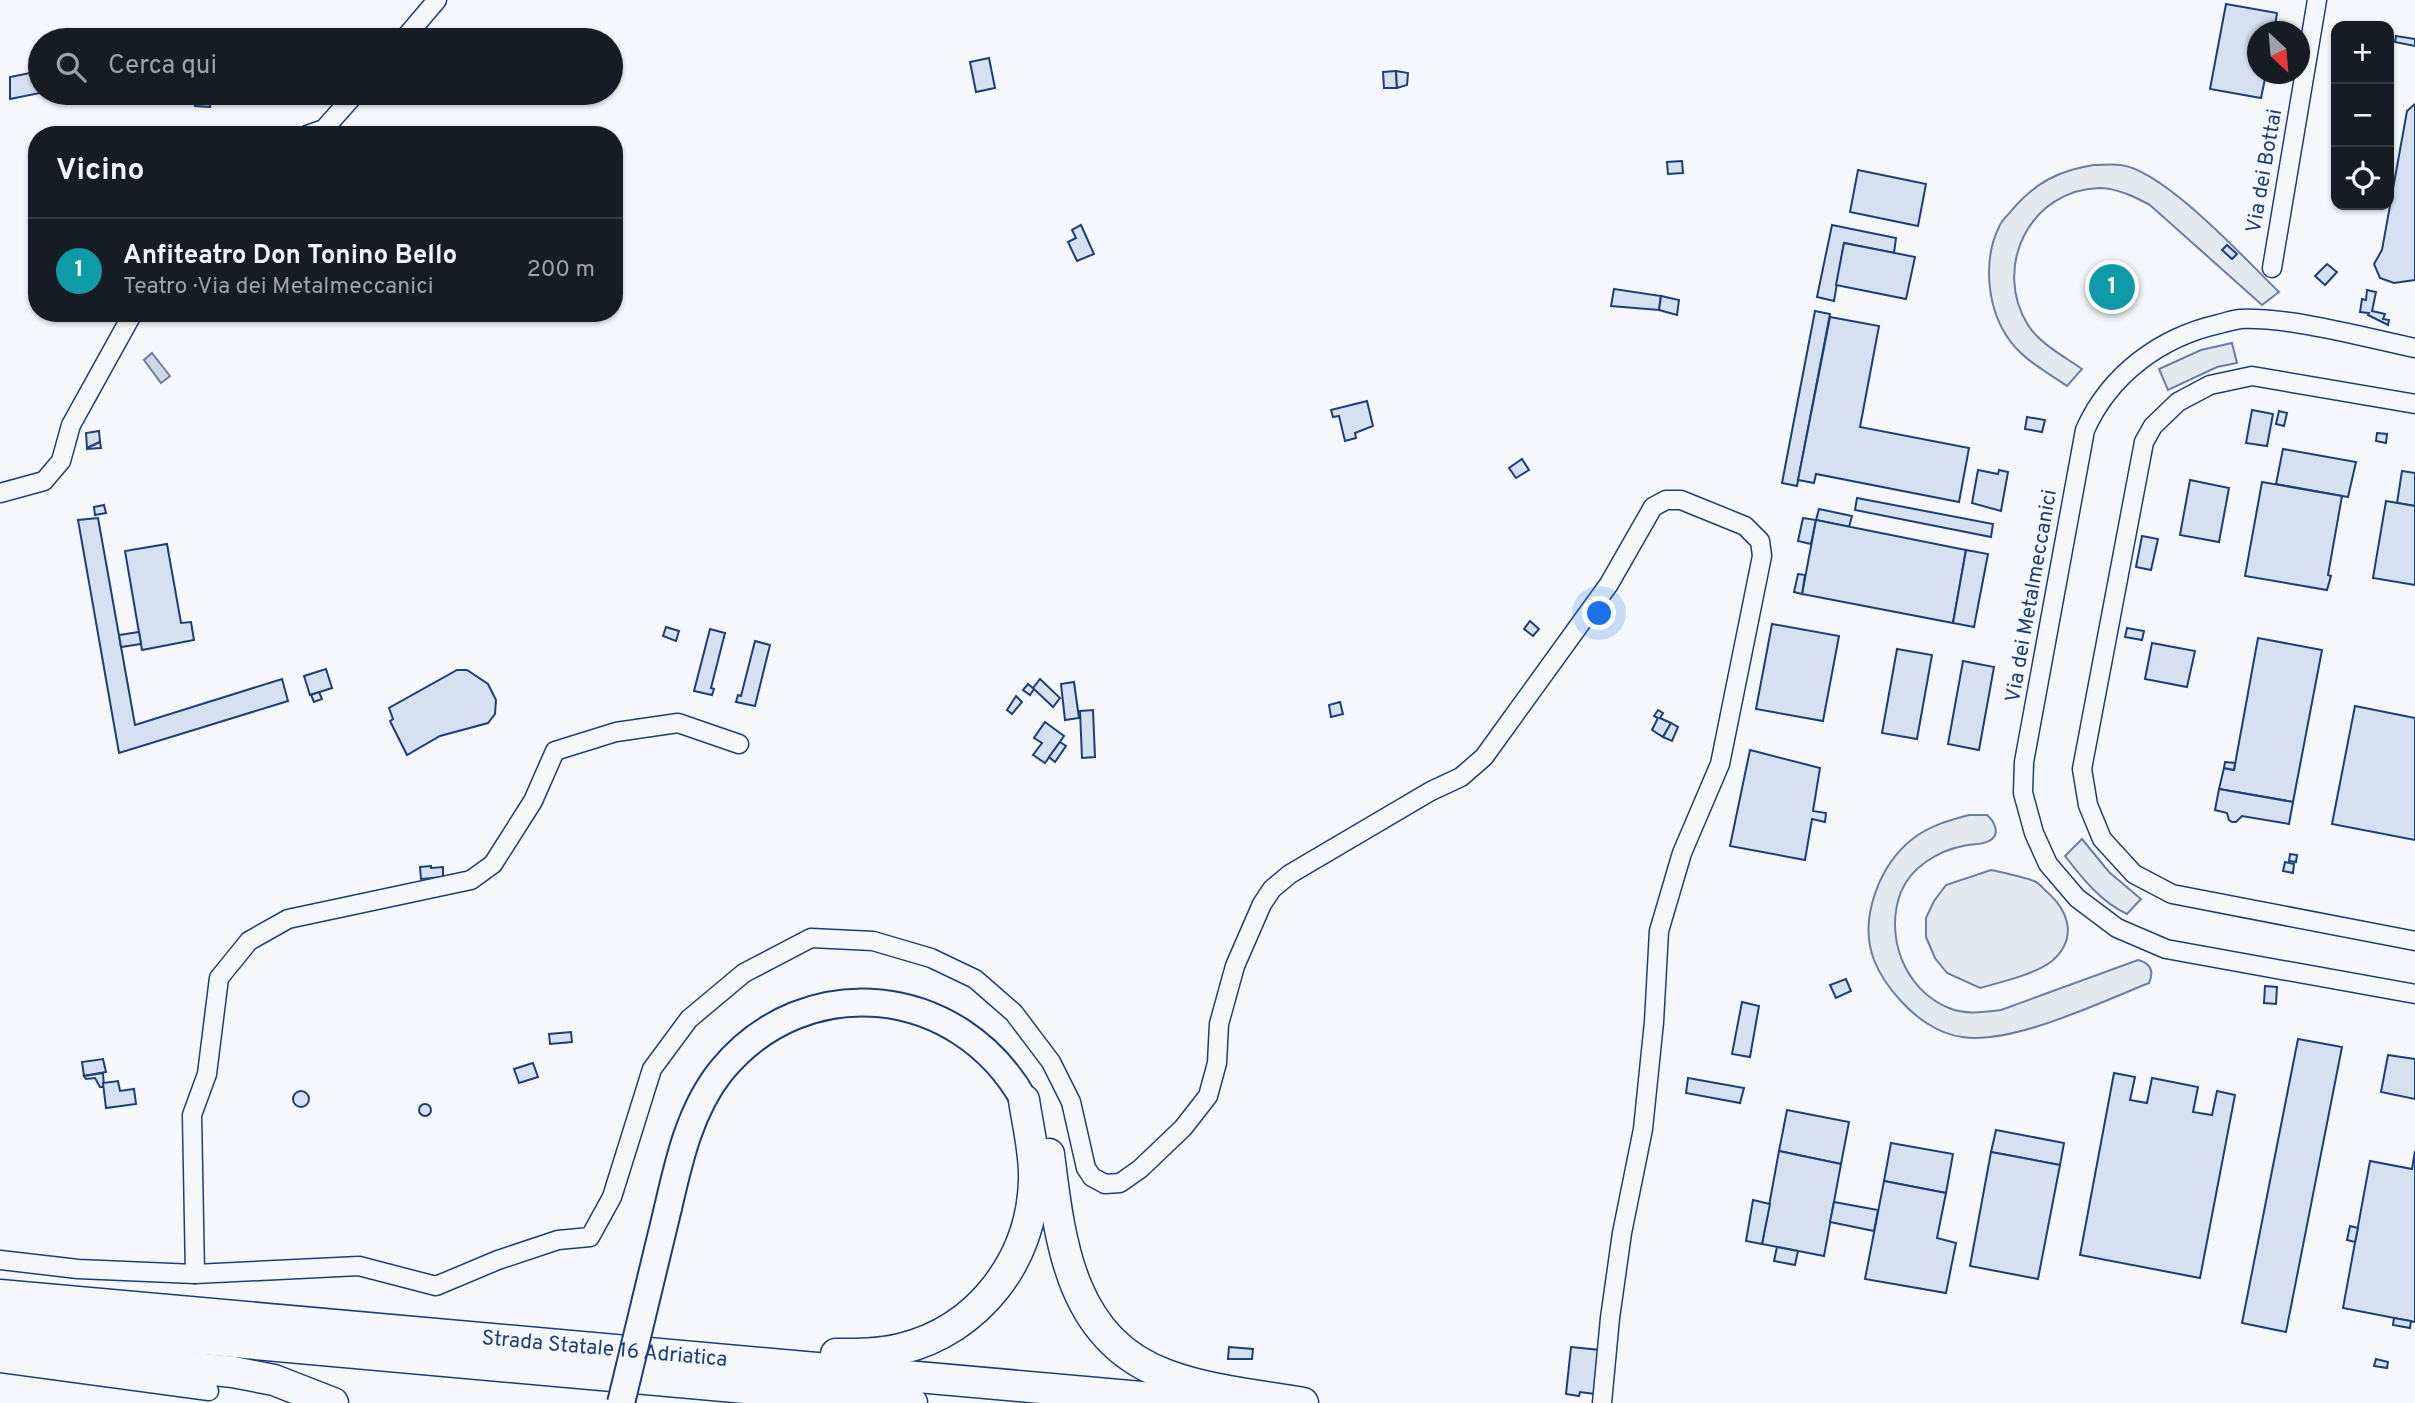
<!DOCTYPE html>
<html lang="it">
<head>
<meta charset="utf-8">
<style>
  :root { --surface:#171b24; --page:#20242c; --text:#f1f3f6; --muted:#9ea1a6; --line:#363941; --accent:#c62828 }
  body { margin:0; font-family:Overpass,sans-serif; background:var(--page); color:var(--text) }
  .controls { position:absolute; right:21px; top:21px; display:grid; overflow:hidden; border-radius:14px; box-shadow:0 2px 5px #0004 }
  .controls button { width:63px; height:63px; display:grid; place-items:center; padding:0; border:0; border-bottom:2px solid var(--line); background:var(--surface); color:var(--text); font:35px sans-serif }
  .compass { position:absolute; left:2247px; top:21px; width:63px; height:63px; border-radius:50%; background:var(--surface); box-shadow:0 2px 5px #0004; rotate:154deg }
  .you { position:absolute; left:1600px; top:614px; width:24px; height:24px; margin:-18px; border:5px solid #fff; border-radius:50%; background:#1a73e8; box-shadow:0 0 0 10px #1a73e833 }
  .badge { display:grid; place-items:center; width:46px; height:46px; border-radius:50%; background:var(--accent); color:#fff; font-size:23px; font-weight:700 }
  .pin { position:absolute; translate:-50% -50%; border:4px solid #fff; box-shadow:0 2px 7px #0006 }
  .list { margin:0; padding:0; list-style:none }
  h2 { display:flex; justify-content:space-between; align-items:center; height:91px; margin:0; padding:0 28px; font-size:30px }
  h2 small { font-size:23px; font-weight:400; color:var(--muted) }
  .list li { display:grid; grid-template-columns:46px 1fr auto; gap:21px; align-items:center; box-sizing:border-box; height:105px; padding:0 28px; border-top:2px solid var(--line) }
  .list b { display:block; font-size:26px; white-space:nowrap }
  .list p { margin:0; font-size:23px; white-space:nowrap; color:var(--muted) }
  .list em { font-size:23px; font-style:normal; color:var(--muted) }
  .icon { flex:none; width:38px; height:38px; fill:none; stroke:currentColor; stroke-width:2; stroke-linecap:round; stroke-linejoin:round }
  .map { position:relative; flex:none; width:2415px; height:1403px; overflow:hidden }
  .search { position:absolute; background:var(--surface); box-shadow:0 2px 5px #0004; left:28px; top:28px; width:595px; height:77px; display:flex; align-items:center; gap:18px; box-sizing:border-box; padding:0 24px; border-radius:38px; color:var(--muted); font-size:26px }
  .panel { position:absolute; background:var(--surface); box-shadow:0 2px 5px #0004; left:28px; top:126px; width:595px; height:196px; border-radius:28px }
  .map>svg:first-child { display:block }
  .green { fill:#e3e9f0; stroke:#687fa3; stroke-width:2 }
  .water { fill:#cfd7e4; stroke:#687fa3; stroke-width:2 }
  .building { fill:#d5e0f0; stroke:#1d3f73; stroke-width:2 }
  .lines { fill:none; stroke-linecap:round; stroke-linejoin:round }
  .minor-casing { stroke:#1d3f73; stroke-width:21 }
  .secondary-casing { stroke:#1d3f73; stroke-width:30 }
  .trunk-casing { stroke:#1d3f73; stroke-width:33 }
  .minor { stroke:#f4f7fb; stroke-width:18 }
  .secondary { stroke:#f4f7fb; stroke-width:26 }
  .trunk { stroke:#f4f7fb; stroke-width:30 }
  .secondary-bridge-casing { stroke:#1d3f73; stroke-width:30; stroke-linecap:butt }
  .secondary-bridge { stroke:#f4f7fb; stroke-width:26 }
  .labels { text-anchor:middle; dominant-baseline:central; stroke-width:5; stroke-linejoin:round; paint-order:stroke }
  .street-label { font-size:21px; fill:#1d3f73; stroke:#f4f7fb }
</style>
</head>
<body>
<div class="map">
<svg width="2415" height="1403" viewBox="0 0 2415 1403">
  <rect width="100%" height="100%" fill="#f4f7fb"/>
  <g class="green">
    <path d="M 2094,165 C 2102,165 2112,164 2121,165 C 2165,171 2245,259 2279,292 L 2262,305 L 2150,205 C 2135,197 2117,188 2099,188 C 2030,190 1992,267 2028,325 C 2039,343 2065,357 2082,369 L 2067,386 C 2045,371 2020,358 2006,335 C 1987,305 1983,259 1999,227 C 2001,221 2008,215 2012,210 C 2035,183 2059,170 2094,165 Z"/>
    <path d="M 2232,343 L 2237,363 L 2217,367 L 2168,390 L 2159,369 L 2201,350 Z"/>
    <path d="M 1969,815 L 1987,815 C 1995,822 2001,835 1989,841 C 1982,845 1971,844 1963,846 C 1938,851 1911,867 1901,892 C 1884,935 1904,990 1949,1008 C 1965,1015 1985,1012 2001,1010 L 2138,960 C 2151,963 2154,972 2149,983 C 2101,1002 2012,1045 1962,1037 C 1938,1034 1915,1017 1900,1000 C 1889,988 1880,975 1874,960 C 1858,918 1880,863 1915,837 C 1932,825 1950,820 1969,815 Z"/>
    <path d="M 2082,839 L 2109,872 L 2141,899 L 2127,914 C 2101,902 2082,878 2065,856 Z"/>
    <path d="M 1991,870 C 2005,873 2020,876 2034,881 C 2039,883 2042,887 2046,891 C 2069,911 2078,938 2052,961 C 2036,974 2001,982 1980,988 L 1947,973 L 1935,958 L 1926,937 L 1926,918 L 1934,901 L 1946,885 Z"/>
  </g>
  <path class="water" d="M 152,353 L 170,376 L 161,383 L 144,360 Z"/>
  <g class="building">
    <path d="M 2226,4 L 2277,13 L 2274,32 L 2258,32 L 2258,74 L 2266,74 L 2261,98 L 2210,89 Z"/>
    <path d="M 2276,22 L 2291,25 L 2289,32 L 2274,32 Z"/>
    <path d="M 2396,36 L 2415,39 L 2415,46 L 2395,42 Z"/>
    <path d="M 989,58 L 995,88 L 976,92 L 970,62 Z"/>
    <path d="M 40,71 L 40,93 L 10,99 L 10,77 Z"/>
    <path d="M 1396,71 L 1397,88 L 1384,88 L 1383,72 Z"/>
    <path d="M 1396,71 L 1408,73 L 1407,85 L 1397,88 Z"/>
    <path d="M 195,93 L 210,93 L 210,107 L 195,106 Z"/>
    <path d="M 2415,104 L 2415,280 L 2394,283 L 2380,278 L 2374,264 L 2382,250 L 2407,111 Z"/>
    <path d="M 1682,161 L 1683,173 L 1668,174 L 1667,162 Z"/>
    <path d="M 1858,170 L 1926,184 L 1918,226 L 1850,212 Z"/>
    <path d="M 1081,225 L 1094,254 L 1077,261 L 1068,242 L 1076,238 L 1072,230 Z"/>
    <path d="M 1832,225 L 1896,238 L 1894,253 L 1844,243 L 1834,301 L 1817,297 Z"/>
    <path d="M 1844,243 L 1915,257 L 1906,299 L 1836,285 Z"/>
    <path d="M 2227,245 L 2237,254 L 2232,259 L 2222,250 Z"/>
    <path d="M 2327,264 L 2337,272 L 2325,285 L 2315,276 Z"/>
    <path d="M 1614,289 L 1661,296 L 1659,310 L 1611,306 Z"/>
    <path d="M 2367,290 L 2376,292 L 2372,311 L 2385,314 L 2383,319 L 2389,320 L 2388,325 L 2368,315 L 2369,313 L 2360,312 L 2362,299 L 2366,300 Z"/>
    <path d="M 1661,296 L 1679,300 L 1677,315 L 1659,310 Z"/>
    <path d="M 1815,311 L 1830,314 L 1797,486 L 1782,483 Z"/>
    <path d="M 1830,317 L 1879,326 L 1860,427 L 1969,448 L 1959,502 L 1816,474 L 1814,483 L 1798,480 Z"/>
    <path d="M 1367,401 L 1373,426 L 1355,433 L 1356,438 L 1345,441 L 1339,416 L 1333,417 L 1331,410 Z"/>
    <path d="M 2252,410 L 2273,414 L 2267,446 L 2246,443 Z"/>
    <path d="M 2279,411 L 2287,413 L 2284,426 L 2276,424 Z"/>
    <path d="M 2027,417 L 2045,420 L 2042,432 L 2025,429 Z"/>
    <path d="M 99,431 L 100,442 L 87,448 L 86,433 Z"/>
    <path d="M 2377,433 L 2387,434 L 2386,443 L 2376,441 Z"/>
    <path d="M 100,442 L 101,448 L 87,449 L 87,448 Z"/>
    <path d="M 2283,449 L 2356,462 L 2348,497 L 2276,484 Z"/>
    <path d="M 1522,459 L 1529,470 L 1516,478 L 1509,468 Z"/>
    <path d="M 1978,470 L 1998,474 L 1999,470 L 2008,472 L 2001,511 L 1972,503 Z"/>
    <path d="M 2402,471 L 2415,473 L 2415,506 L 2397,503 Z"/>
    <path d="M 2190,480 L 2229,488 L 2219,542 L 2180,535 Z"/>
    <path d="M 2262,482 L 2342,496 L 2328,575 L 2331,576 L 2327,590 L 2245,576 Z"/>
    <path d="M 1857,498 L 1993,524 L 1991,537 L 1855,510 Z"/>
    <path d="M 2386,501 L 2415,506 L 2415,585 L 2373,578 Z"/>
    <path d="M 104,505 L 106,513 L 95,515 L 94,507 Z"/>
    <path d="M 1819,509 L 1852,516 L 1849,527 L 1816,520 Z"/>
    <path d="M 98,518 L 135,725 L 282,679 L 288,701 L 119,753 L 78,520 Z"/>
    <path d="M 1803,518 L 1816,520 L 1811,544 L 1798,541 Z"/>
    <path d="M 1816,520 L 1966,550 L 1953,623 L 1802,594 Z"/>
    <path d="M 2142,536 L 2158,539 L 2151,570 L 2136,567 Z"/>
    <path d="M 167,544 L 181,623 L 191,622 L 194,640 L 142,650 L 125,551 Z"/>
    <path d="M 1966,550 L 1988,554 L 1974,627 L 1953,623 Z"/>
    <path d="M 1798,574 L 1805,575 L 1802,594 L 1794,592 Z"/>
    <path d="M 1530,621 L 1539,629 L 1533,636 L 1524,629 Z"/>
    <path d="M 1772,624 L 1839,636 L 1823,721 L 1756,709 Z"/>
    <path d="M 666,627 L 679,631 L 676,641 L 663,636 Z"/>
    <path d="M 2127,628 L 2144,631 L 2142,640 L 2125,637 Z"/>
    <path d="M 710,629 L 725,633 L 711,688 L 714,689 L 712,695 L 694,691 Z"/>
    <path d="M 139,632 L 141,644 L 121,647 L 119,635 Z"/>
    <path d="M 2258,638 L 2322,650 L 2293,802 L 2219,789 L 2224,768 L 2234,770 Z"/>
    <path d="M 755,641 L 770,645 L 755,706 L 736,702 L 738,695 L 741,696 Z"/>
    <path d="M 2152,643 L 2195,651 L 2187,687 L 2145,679 Z"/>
    <path d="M 1897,649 L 1932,655 L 1917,739 L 1882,733 Z"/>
    <path d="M 1963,661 L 1994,667 L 1979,750 L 1948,744 Z"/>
    <path d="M 326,669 L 332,688 L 310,695 L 304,676 Z"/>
    <path d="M 457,670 L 467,670 L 488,684 L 496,700 L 495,714 L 488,723 L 440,736 L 407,755 L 390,721 L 393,719 L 389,708 Z"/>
    <path d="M 1040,679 L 1060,698 L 1053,707 L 1034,689 L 1030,695 L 1023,690 L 1028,684 L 1033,688 Z"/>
    <path d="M 1074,682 L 1079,718 L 1065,720 L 1061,684 Z"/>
    <path d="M 319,692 L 322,699 L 314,702 L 311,695 Z"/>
    <path d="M 1016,696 L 1022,702 L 1012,714 L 1007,710 Z"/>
    <path d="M 1340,702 L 1343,714 L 1331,717 L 1329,705 Z"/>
    <path d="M 2355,706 L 2415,718 L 2415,840 L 2332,824 Z"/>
    <path d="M 1093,710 L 1095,757 L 1082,758 L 1080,711 Z"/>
    <path d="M 1658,710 L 1663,713 L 1660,718 L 1671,723 L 1663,737 L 1652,730 L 1658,718 L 1654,716 Z"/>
    <path d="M 1045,722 L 1064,736 L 1045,763 L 1033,755 L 1042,743 L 1034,738 Z"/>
    <path d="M 1671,723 L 1678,727 L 1672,741 L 1663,737 Z"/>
    <path d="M 1060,742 L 1066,746 L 1055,762 L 1049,757 Z"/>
    <path d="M 1750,750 L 1820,768 L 1813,811 L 1826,813 L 1825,822 L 1812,819 L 1805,860 L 1730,846 Z"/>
    <path d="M 2225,762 L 2235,763 L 2234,770 L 2224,768 Z"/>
    <path d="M 2219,789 L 2293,802 L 2289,824 L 2242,816 L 2236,822 L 2232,822 L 2229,820 L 2227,813 L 2215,810 Z"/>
    <path d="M 2290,854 L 2297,855 L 2296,862 L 2289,861 Z"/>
    <path d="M 2285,862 L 2294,864 L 2293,873 L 2283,871 Z"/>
    <path d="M 431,866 L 431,868 L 443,867 L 443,877 L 421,879 L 420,867 Z"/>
    <path d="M 1846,979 L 1851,991 L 1836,998 L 1830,985 Z"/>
    <path d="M 2265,986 L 2277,987 L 2276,1004 L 2264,1003 Z"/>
    <path d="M 1742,1002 L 1759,1006 L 1750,1057 L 1732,1054 Z"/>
    <path d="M 571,1032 L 572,1042 L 550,1044 L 549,1034 Z"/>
    <path d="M 2298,1039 L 2342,1047 L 2286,1332 L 2242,1323 Z"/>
    <path d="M 2388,1055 L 2415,1059 L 2415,1099 L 2381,1092 Z"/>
    <path d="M 103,1059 L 106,1072 L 84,1076 L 82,1062 Z"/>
    <path d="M 533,1063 L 538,1077 L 519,1083 L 514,1069 Z"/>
    <path d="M 103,1073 L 104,1087 L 100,1087 L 95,1078 L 86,1079 L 84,1076 Z"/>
    <path d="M 2114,1073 L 2135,1077 L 2130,1100 L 2147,1103 L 2152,1078 L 2198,1087 L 2193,1112 L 2212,1115 L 2217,1091 L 2235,1095 L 2200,1278 L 2080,1255 Z"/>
    <path d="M 1688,1078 L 1744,1088 L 1740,1103 L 1686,1093 Z"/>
    <path d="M 118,1081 L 120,1091 L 134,1089 L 136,1104 L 106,1108 L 103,1083 Z"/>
    <circle cx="301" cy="1099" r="8"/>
    <circle cx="425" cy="1110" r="6"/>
    <path d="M 1787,1110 L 1849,1122 L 1841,1164 L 1779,1151 Z"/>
    <path d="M 1996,1130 L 2064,1143 L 2060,1165 L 1991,1152 Z"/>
    <path d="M 1891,1143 L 1953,1154 L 1946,1193 L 1884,1181 Z"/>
    <path d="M 1779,1151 L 1841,1164 L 1824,1256 L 1762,1244 Z"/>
    <path d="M 2415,1151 L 2415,1322 L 2343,1308 L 2370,1161 L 2412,1169 Z"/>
    <path d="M 1991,1152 L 2060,1165 L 2038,1279 L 1970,1266 Z"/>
    <path d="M 1884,1181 L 1946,1193 L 1937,1238 L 1956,1243 L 1946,1293 L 1865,1279 Z"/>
    <path d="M 1753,1200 L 1770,1204 L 1762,1244 L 1746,1241 Z"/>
    <path d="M 1834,1202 L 1878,1210 L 1874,1231 L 1830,1222 Z"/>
    <path d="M 2350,1226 L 2358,1228 L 2355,1242 L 2347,1240 Z"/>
    <path d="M 1777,1247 L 1798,1251 L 1795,1265 L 1774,1261 Z"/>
    <path d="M 2394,1318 L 2411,1321 L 2410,1328 L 2393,1325 Z"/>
    <path d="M 1229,1347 L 1253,1349 L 1252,1359 L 1228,1359 Z"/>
    <path d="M 1571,1347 L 1600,1350 L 1595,1394 L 1580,1392 L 1579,1396 L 1566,1394 Z"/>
    <path d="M 2376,1359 L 2388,1362 L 2387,1368 L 2374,1366 Z"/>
  </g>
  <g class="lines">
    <g class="minor-casing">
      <g id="minor">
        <path d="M 403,40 L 437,0"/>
        <path d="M 307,135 L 324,129 L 356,93"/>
        <path d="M 2272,268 L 2317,0"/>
        <path d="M 2415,348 C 2363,337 2292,317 2240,319 C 2233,320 2226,322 2219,324 C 2161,337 2110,374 2085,430 L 2024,762 L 2023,793 L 2034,833 L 2048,864 L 2077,898 L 2117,928 L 2166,949 L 2415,994"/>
        <path d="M 2415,404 L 2252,376 L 2210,385 L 2178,402 L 2153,426 L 2144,442 L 2082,769 L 2088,805 L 2102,839 L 2134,874 L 2172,894 L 2415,941"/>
        <path d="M 0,493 L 44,481 L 61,461 L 71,425 L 133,313"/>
        <path d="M 0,1260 L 78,1269 L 195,1274 L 359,1266 L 436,1286 L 498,1260 L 558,1240 L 590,1237 L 612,1197 L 652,1069 L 689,1019 L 744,973 L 811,938 L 873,941 L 931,958 L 975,979 L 1014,1013 L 1051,1062 L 1071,1102 L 1086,1168 L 1092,1177 L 1105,1184 L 1120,1183 L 1140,1169 L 1183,1128 L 1208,1096 L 1217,1063 L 1219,1024 L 1235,966 L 1262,904 L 1272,889 L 1290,874 L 1431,791 L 1461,777 L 1484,757 L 1609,584 L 1653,507 L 1666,500 L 1681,500 L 1745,526 L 1760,541 L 1762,556 L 1720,764 L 1682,853 L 1659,931 L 1654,1022 L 1643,1129 L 1622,1233 L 1610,1318 L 1602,1403"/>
        <path d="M 195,1274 L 192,1115 L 207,1074 L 219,978 L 249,941 L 288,919 L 471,880 L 493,864 L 533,801 L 555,751 L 616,732 L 678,723 L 739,744"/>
        <path d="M 0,1363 L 209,1391"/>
      </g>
    </g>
    <g class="secondary-casing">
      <path id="secondary" d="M 668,1208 C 679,1160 690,1110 721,1071 C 806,967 960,985 1024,1100"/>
    </g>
    <g class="trunk-casing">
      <g id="trunk">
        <path d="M 1049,1154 C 1060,1242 1070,1340 1167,1375 C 1210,1391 1258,1395 1303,1403"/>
        <path id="s1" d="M 0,1295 L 1209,1403"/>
        <path d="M 0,1321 L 912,1403"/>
        <path d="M 0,1348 L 233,1372 L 274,1380 L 333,1403"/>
        <path d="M 836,1354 C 857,1354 879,1354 900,1349 C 979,1330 1032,1260 1034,1180 C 1035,1154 1028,1127 1024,1100"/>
      </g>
    </g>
    <use href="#minor" class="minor"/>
    <use href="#secondary" class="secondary"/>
    <use href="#trunk" class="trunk"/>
    <g class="secondary-bridge-casing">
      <path id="secondary-bridge" d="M 621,1403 L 668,1208"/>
    </g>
    <use href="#secondary-bridge" class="secondary-bridge"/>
  </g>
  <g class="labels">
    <g class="street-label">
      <text transform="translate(2265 171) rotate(-80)">Via dei Bottai</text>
      <text transform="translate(2032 596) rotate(-80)">Via dei Metalmeccanici</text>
      <text stroke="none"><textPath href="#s1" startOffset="607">Strada Statale 16 Adriatica</textPath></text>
    </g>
  </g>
</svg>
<div class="controls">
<button>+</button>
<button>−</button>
<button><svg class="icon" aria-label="locate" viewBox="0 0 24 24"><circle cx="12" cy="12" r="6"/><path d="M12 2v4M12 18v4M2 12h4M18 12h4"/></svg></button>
</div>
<svg class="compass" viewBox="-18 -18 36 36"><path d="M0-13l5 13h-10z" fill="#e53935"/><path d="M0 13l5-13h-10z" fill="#9ea1a6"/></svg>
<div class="you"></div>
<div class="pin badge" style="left:2112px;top:287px;background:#0f9aa8">1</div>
<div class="search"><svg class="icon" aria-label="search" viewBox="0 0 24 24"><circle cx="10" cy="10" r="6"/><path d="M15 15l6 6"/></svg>Cerca qui</div>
<section class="panel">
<h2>Vicino<small></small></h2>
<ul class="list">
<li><span class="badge" style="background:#0f9aa8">1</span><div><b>Anfiteatro Don Tonino Bello</b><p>Teatro · Via dei Metalmeccanici</p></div><em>200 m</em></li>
</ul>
</section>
</div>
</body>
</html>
